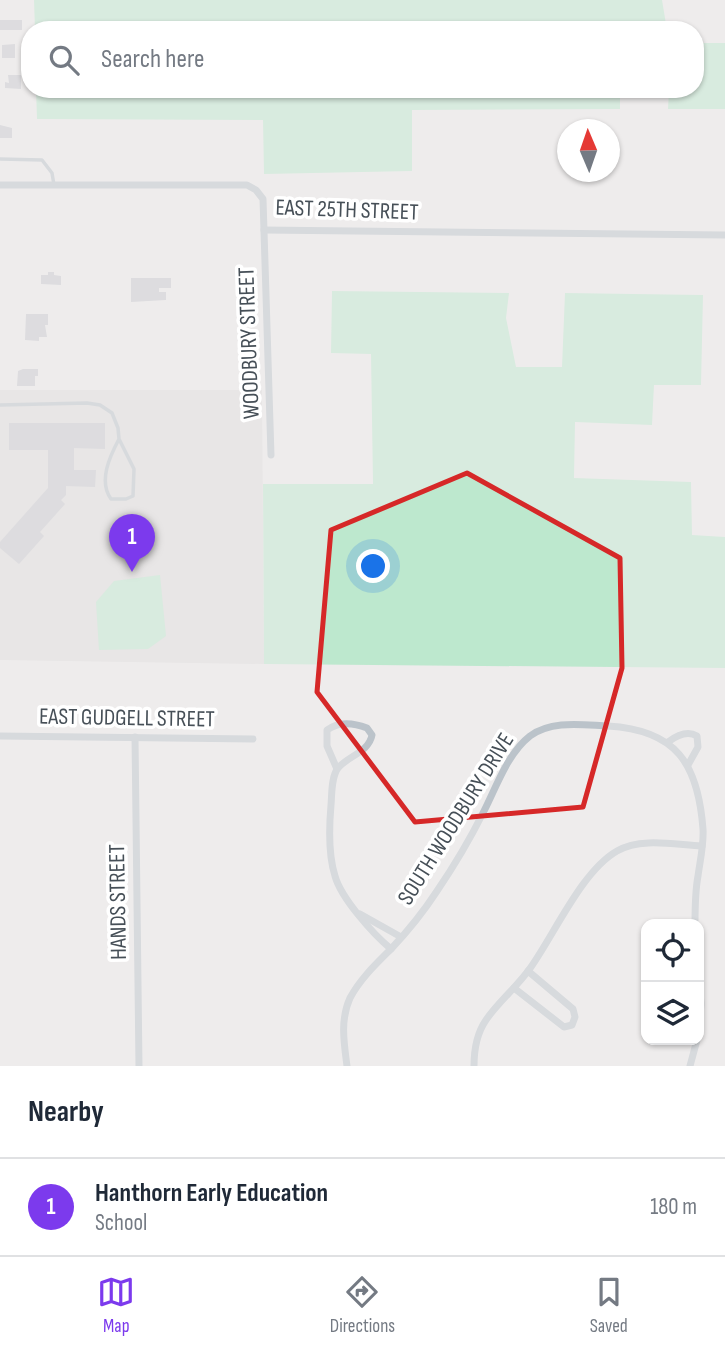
<!DOCTYPE html>
<html lang="en">
<head>
<meta charset="utf-8">
<style>
  :root { --surface:#fff; --page:#f2f2f3; --text:#1f2937; --muted:#747a83; --line:#e0e1e3; --accent:#7c3aed }
  body { margin:0; font-family:"Sofia Sans Condensed",sans-serif; background:var(--page); color:var(--text) }
  .controls { position:absolute; right:21px; bottom:21px; display:grid; overflow:hidden; border-radius:14px; box-shadow:0 2px 5px #0004 }
  .controls button { width:63px; height:63px; display:grid; place-items:center; padding:0; border:0; border-bottom:2px solid var(--line); background:var(--surface); color:var(--text); font:35px sans-serif }
  .compass { position:absolute; left:557px; top:119px; width:63px; height:63px; border-radius:50%; background:var(--surface); box-shadow:0 2px 5px #0004; rotate:358deg }
  .you { position:absolute; left:374px; top:567px; width:24px; height:24px; margin:-18px; border:5px solid #fff; border-radius:50%; background:#1a73e8; box-shadow:0 0 0 10px #1a73e833 }
  .badge { display:grid; place-items:center; width:46px; height:46px; border-radius:50%; background:var(--accent); color:#fff; font-size:23px; font-weight:700 }
  .pin { position:absolute; translate:-50% -58px; filter:drop-shadow(0 2px 4px #0008) }
  .pin::after { content:''; position:absolute; top:37px; width:24px; height:21px; background:inherit; clip-path:polygon(0 0,100% 0,50% 100%) }
  .list { margin:0; padding:0; list-style:none }
  h2 { display:flex; justify-content:space-between; align-items:center; height:91px; margin:0; padding:0 28px; font-size:30px }
  h2 small { font-size:23px; font-weight:400; color:var(--muted) }
  .list li { display:grid; grid-template-columns:46px 1fr auto; gap:21px; align-items:center; box-sizing:border-box; height:98px; padding:0 28px; border-top:2px solid var(--line) }
  .list b { display:block; font-size:26px; white-space:nowrap }
  .list p { margin:0; font-size:23px; white-space:nowrap; color:var(--muted) }
  .list em { font-size:23px; font-style:normal; color:var(--muted) }
  .icon { flex:none; width:38px; height:38px; fill:none; stroke:currentColor; stroke-width:2; stroke-linecap:round; stroke-linejoin:round }
  .map { position:relative; flex:none; width:725px; height:1066px; overflow:hidden }
  .search { position:absolute; background:var(--surface); box-shadow:0 2px 5px #0004; left:21px; right:21px; top:21px; height:77px; display:flex; align-items:center; gap:18px; box-sizing:border-box; padding:0 24px; border-radius:28px; color:var(--muted); font-size:26px }
  .sheet { height:189px; background:var(--surface) }
  nav { display:flex; justify-content:space-around; align-items:center; box-sizing:border-box; height:98px; border-top:2px solid var(--line); background:var(--surface); font-size:19px; color:var(--muted) }
  nav a { display:grid; justify-items:center; gap:4px }
  nav .on { color:var(--accent) }
  .map>svg:first-child { display:block }
  .education { fill:#dfdddd }
  .green { fill:#bde8ce }
  .building { fill:#c7c8ce }
  .lines { fill:none; stroke-linecap:round; stroke-linejoin:round }
  .service { stroke:#bbc3ca; stroke-width:3.5 }
  .minor { stroke:#bbc3ca; stroke-width:7 }
  .marked { fill:none; stroke:#d62828; stroke-width:5; stroke-linejoin:round }
  .labels { text-anchor:middle; dominant-baseline:central; stroke-width:7; stroke-linejoin:round; paint-order:stroke }
  .street-label { font-size:23px; fill:#464f57; stroke:#fff }
</style>
</head>
<body>
<div class="map">
<svg width="725" height="1066" viewBox="0 0 725 1066">
  <rect width="100%" height="100%" fill="#eeecec"/>
  <path class="education" d="M 0,390 L 262,390 L 264,664 L 0,660 Z"/>
  <g class="green">
    <path d="M 34,0 L 662,0 L 667,30 L 35,30 Z"/>
    <path d="M 695,43 L 725,43 L 725,109 L 668,109 L 669,89 L 695,89 Z"/>
    <path d="M 36,89 L 620,89 L 620,109 L 412,110 L 412,171 L 264,174 L 263,120 L 37,119 Z"/>
    <path d="M 332,291 L 509,293 L 506,318 L 516,367 L 562,367 L 565,293 L 703,295 L 701,385 L 654,385 L 652,425 L 575,422 L 574,478 L 691,482 L 692,535 L 725,537 L 725,668 L 264,664 L 263,484 L 373,484 L 371,354 L 331,353 Z"/>
    <path d="M 160,575 L 166,636 L 148,649 L 99,650 L 96,602 L 114,581 Z"/>
  </g>
  <g class="building">
    <rect x="0" y="20" width="22" height="10"/>
    <path d="M 15,44 L 15,58 L 2,58 L 2,45 Z"/>
    <path d="M 8,75 L 21,75 L 21,89 L 5,88 L 5,82 L 9,83 Z"/>
    <path d="M 0,125 L 12,128 L 12,138 L 0,138 Z"/>
    <path d="M 48,272 L 54,272 L 54,275 L 61,276 L 61,285 L 41,284 L 41,275 L 48,275 Z"/>
    <path d="M 131,278 L 171,278 L 171,288 L 159,288 L 159,292 L 166,292 L 166,300 L 131,302 Z"/>
    <path d="M 26,314 L 48,314 L 48,325 L 45,325 L 47,337 L 39,337 L 39,341 L 25,340 Z"/>
    <path d="M 23,369 L 38,369 L 38,376 L 35,376 L 35,386 L 17,386 L 18,371 Z"/>
    <path d="M 9,423 L 105,423 L 105,449 L 74,448 L 74,470 L 96,470 L 95,487 L 66,486 L 66,495 L 61,500 L 65,504 L 40,532 L 44,536 L 19,564 L 0,548 L 0,542 L 48,488 L 48,450 L 9,450 Z"/>
  </g>
  <g class="lines">
    <g class="service">
      <path d="M 0,159 L 42,160 L 52,173 L 54,185"/>
      <path d="M 0,405 L 87,403 L 100,405 L 112,413 L 118,428 L 119,439 L 134,469 L 133,496 L 126,499 L 111,499 C 98,481 110,456 119,439"/>
    </g>
    <g class="minor">
      <path d="M 0,185 L 247,185 L 256,190 L 263,199 L 271,455"/>
      <path d="M 264,230 L 725,235"/>
      <path d="M 0,736 L 253,739"/>
      <path d="M 135,737 L 139,1066"/>
      <path d="M 668,742 C 676,736 687,730 697,736 L 698,747 L 688,765"/>
      <path d="M 337,769 L 327,746 L 327,730 C 339,721 354,723 367,728 L 372,735 C 369,752 348,756 338,768 C 331,777 332,794 331,805 C 329,828 328,854 335,876 C 341,898 373,934 391,949"/>
      <path d="M 360,914 L 401,937"/>
      <path d="M 699,976 L 701,1004 L 699,1028"/>
      <path d="M 514,988 L 564,1027 L 572,1025 L 575,1017 L 573,1009 L 528,971"/>
      <path d="M 347,1066 C 344,1043 340,1020 350,998 C 360,979 376,964 391,949 C 407,932 424,911 437,891 C 454,866 470,839 483,813 C 496,788 507,754 530,736 C 552,720 582,725 608,726 C 676,730 698,763 703,829 C 704,844 700,861 698,876 C 695,892 695,908 695,924"/>
      <path d="M 474,1066 C 474,1051 477,1033 486,1020 C 499,1001 518,986 531,967 C 555,933 582,871 617,851 C 641,837 676,845 702,846"/>
      <path d="M 690,1066 L 697,1040"/>
    </g>
  </g>
  <path d="M0 0H725V1066H0ZM 467,473 L 620,558 L 622,668 L 583,807 L 415,822 L 317,692 L 331,530 Z" fill="#eeecec" fill-opacity=".55" fill-rule="evenodd"/>
  <path class="marked" d="M 467,473 L 620,558 L 622,668 L 583,807 L 415,822 L 317,692 L 331,530 Z"/>
  <g class="labels">
    <g class="street-label">
      <text transform="translate(347 210) rotate(2)">EAST 25TH STREET</text>
      <text transform="translate(249 343) rotate(-92)">WOODBURY STREET</text>
      <text transform="translate(127 718) rotate(1)">EAST GUDGELL STREET</text>
      <text transform="translate(456 819) rotate(-58)">SOUTH WOODBURY DRIVE</text>
      <text transform="translate(118 902) rotate(-91)">HANDS STREET</text>
    </g>
  </g>
</svg>
<div class="controls">
<button><svg class="icon" aria-label="locate" viewBox="0 0 24 24"><circle cx="12" cy="12" r="6"/><path d="M12 2v4M12 18v4M2 12h4M18 12h4"/></svg></button>
<button><svg class="icon" aria-label="layers" viewBox="0 0 24 24"><path d="M12 4l9 5-9 5-9-5zM3 14l9 5 9-5"/></svg></button>
</div>
<svg class="compass" viewBox="-18 -18 36 36"><path d="M0-13l5 13h-10z" fill="#e53935"/><path d="M0 13l5-13h-10z" fill="#747a83"/></svg>
<div class="you"></div>
<div class="pin badge" style="left:132px;top:572px">1</div>
<div class="search"><svg class="icon" aria-label="search" viewBox="0 0 24 24"><circle cx="10" cy="10" r="6"/><path d="M15 15l6 6"/></svg>Search here</div>
</div>
<section class="sheet">
<h2>Nearby<small></small></h2>
<ul class="list">
<li><span class="badge">1</span><div><b>Hanthorn Early Education</b><p>School</p></div><em>180 m</em></li>
</ul>
</section>
<nav>
<a class="on"><svg class="icon" aria-label="map" viewBox="0 0 24 24"><path d="M3 6l6-2 6 2 6-2v14l-6 2-6-2-6 2zM9 4v14M15 6v14"/></svg>Map</a>
<a><svg class="icon" aria-label="directions" viewBox="0 0 24 24"><path d="M12 3l9 9-9 9-9-9zM9 14v-3h6M13 9l2 2-2 2"/></svg>Directions</a>
<a><svg class="icon" aria-label="saved" viewBox="0 0 24 24"><path d="M7 4h10v16l-5-4-5 4z"/></svg>Saved</a>
</nav>
</body>
</html>
